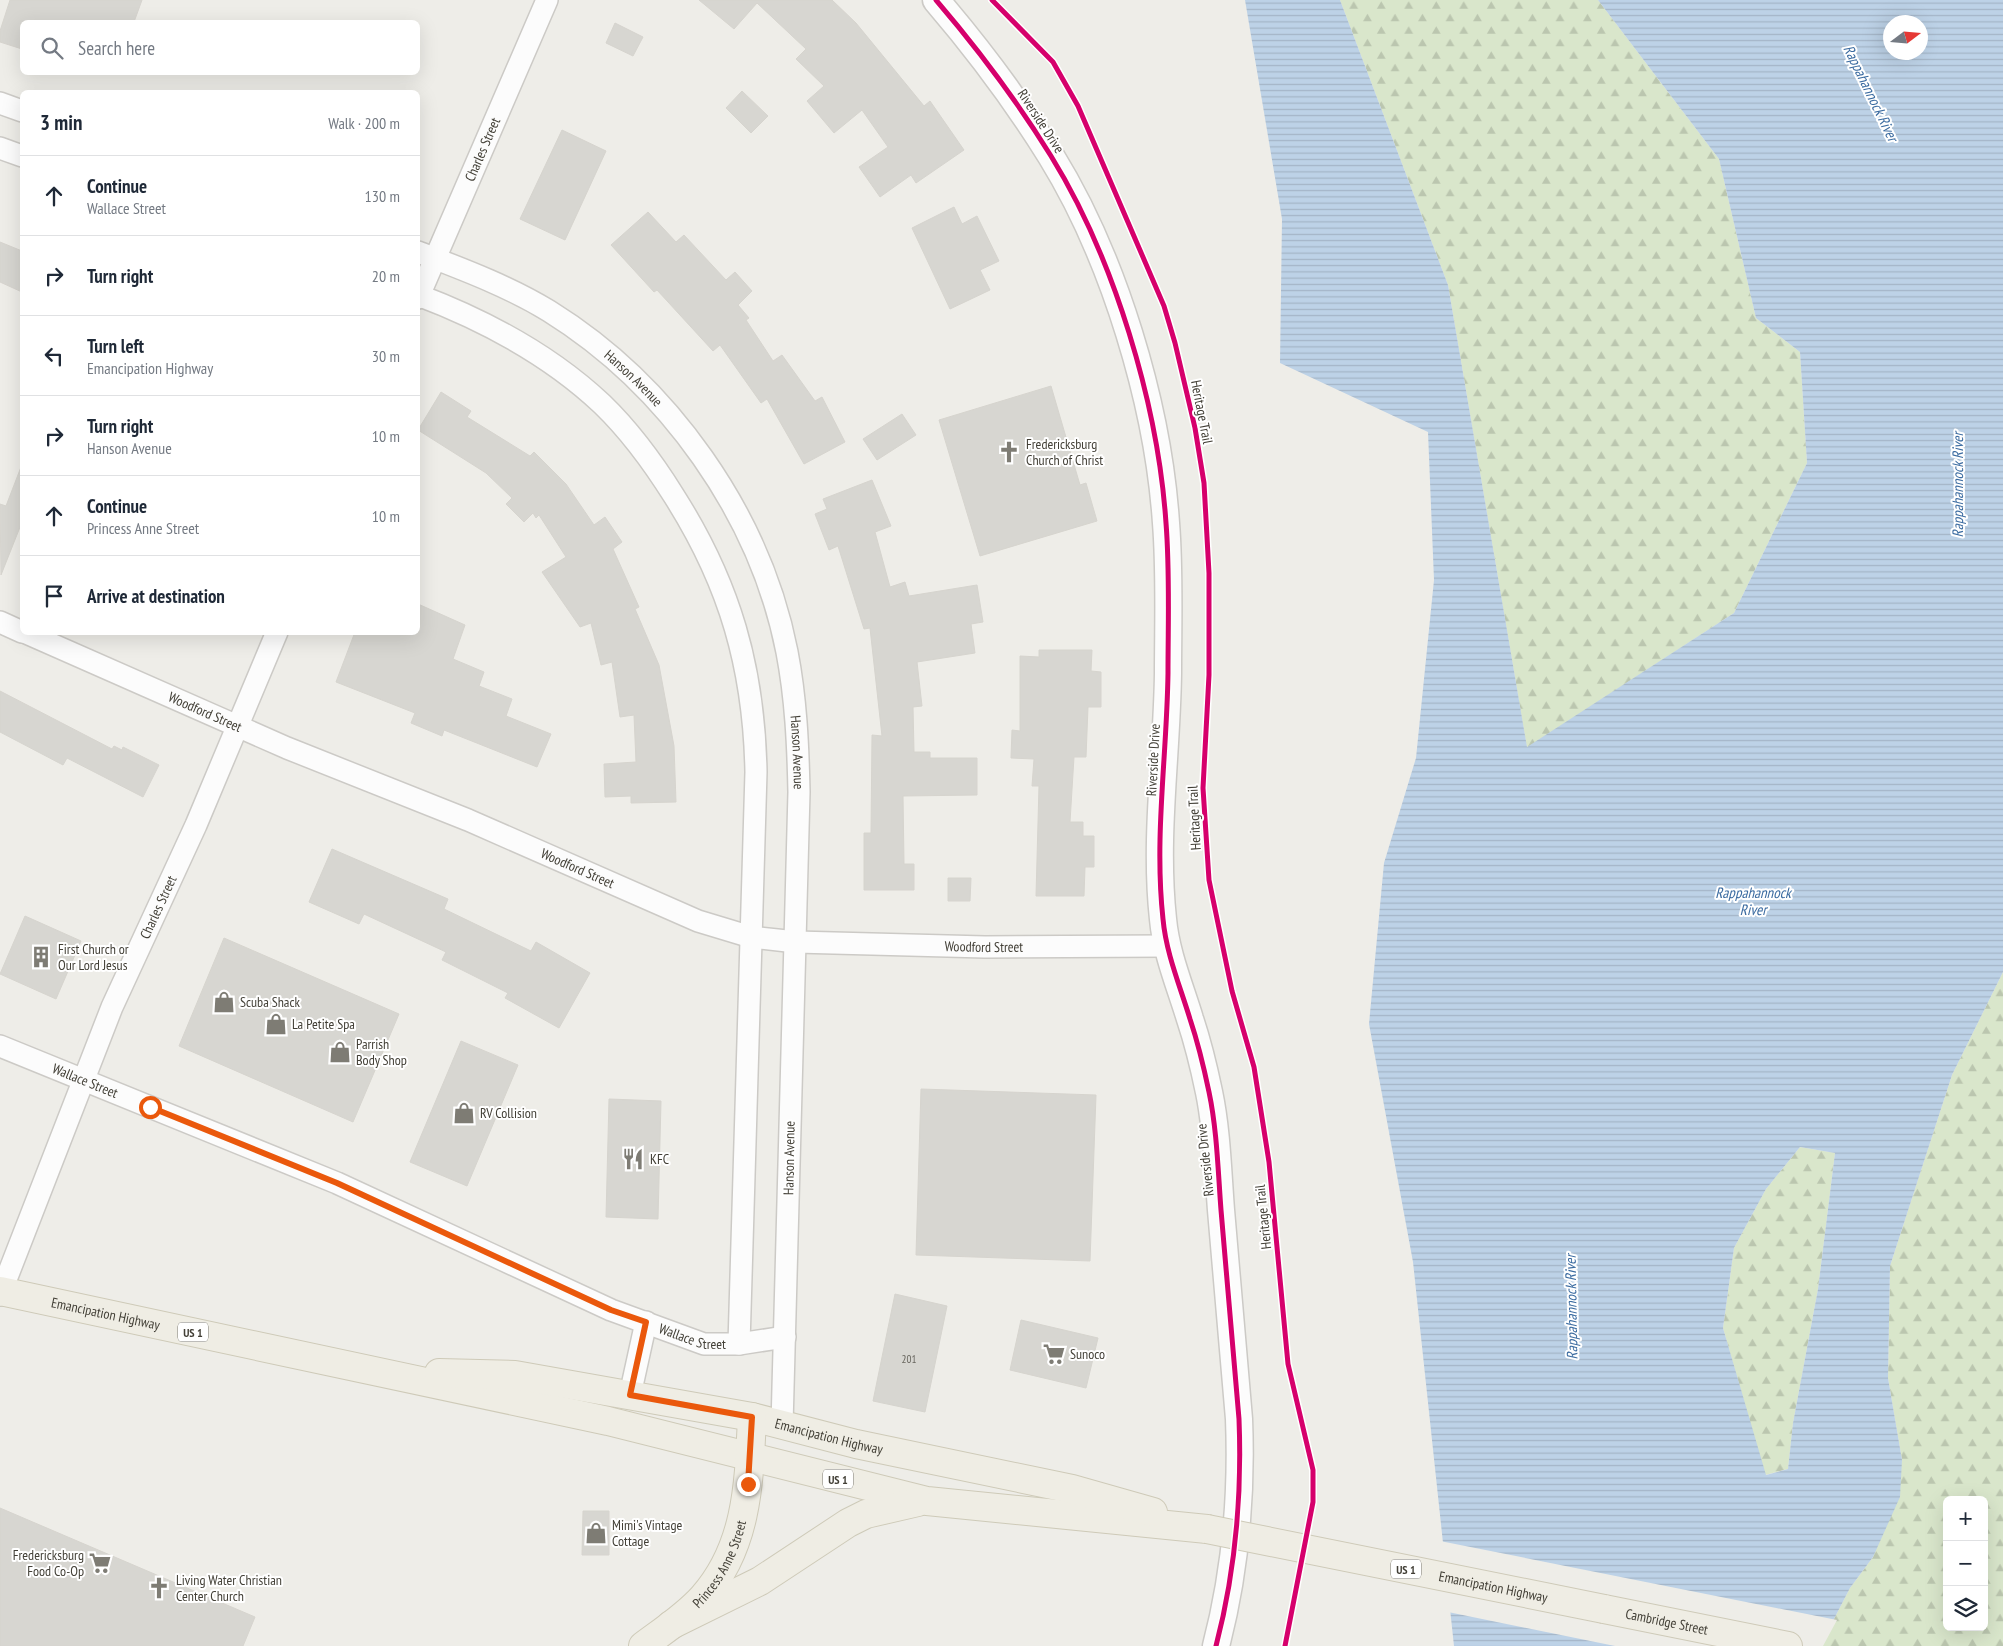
<!DOCTYPE html>
<html lang="en">
<head>
<meta charset="utf-8">
<style>
  :root { --surface:#fff; --page:#f6f6f7; --text:#1f2937; --muted:#747a83; --line:#e0e1e3 }
  body { margin:0; font-family:"PT Sans Narrow",sans-serif; background:var(--page); color:var(--text) }
  .controls { position:absolute; right:15px; bottom:15px; display:grid; overflow:hidden; border-radius:8px; box-shadow:0 5px 20px #0002 }
  .controls button { width:45px; height:45px; display:grid; place-items:center; padding:0; border:0; border-bottom:1px solid var(--line); background:var(--surface); color:var(--text); font:25px sans-serif }
  .compass { position:absolute; left:1883px; top:15px; width:45px; height:45px; border-radius:50%; background:var(--surface); box-shadow:0 5px 20px #0002; rotate:74deg }
  .stop { position:absolute; width:15px; height:15px; margin:-11px; border:4px solid #ea580c; border-radius:50%; background:#fff }
  .stop.end { background:#ea580c; border-color:#fff; box-shadow:0 1px 5px #0008 }
  .list { margin:0; padding:0; list-style:none }
  h2 { display:flex; justify-content:space-between; align-items:center; height:65px; margin:0; padding:0 20px; font-size:21px }
  h2 small { font-size:16px; font-weight:400; color:var(--muted) }
  .list li { display:grid; grid-template-columns:32px 1fr auto; gap:15px; align-items:center; box-sizing:border-box; height:80px; padding:0 20px; border-top:1px solid var(--line) }
  .list b { display:block; font-size:19px; white-space:nowrap }
  .list p { margin:0; font-size:16px; white-space:nowrap; color:var(--muted) }
  .list em { font-size:16px; font-style:normal; color:var(--muted) }
  .icon { flex:none; width:28px; height:28px; fill:none; stroke:currentColor; stroke-width:2; stroke-linecap:round; stroke-linejoin:round }
  .map { position:relative; flex:none; width:2003px; height:1646px; overflow:hidden }
  .search { position:absolute; background:var(--surface); box-shadow:0 5px 20px #0002; left:20px; top:20px; width:400px; height:55px; display:flex; align-items:center; gap:12px; box-sizing:border-box; padding:0 18px; border-radius:8px; color:var(--muted); font-size:19px }
  .panel { position:absolute; background:var(--surface); box-shadow:0 5px 20px #0002; left:20px; top:90px; width:400px; height:545px; border-radius:8px }
  .map>svg:first-child { display:block }
  .forest { fill:url(#forest-firs); fill-rule:evenodd }
  .water { fill:url(#water-rules); fill-rule:evenodd }
  .pier { fill:#eeede8 }
  .building { fill:#d7d6d1; stroke:#d6d4ce }
  .lines { fill:none; stroke-linecap:round; stroke-linejoin:round }
  .minor-casing { stroke:#cccac6; stroke-width:24 }
  .tertiary-casing { stroke:#cccac6; stroke-width:29 }
  .primary-casing { stroke:#cecab8; stroke-width:30 }
  .minor { stroke:#fcfcfc; stroke-width:21 }
  .tertiary { stroke:#fcfcfc; stroke-width:26 }
  .primary { stroke:#efede4; stroke-width:28 }
  .primary-bridge-casing { stroke:#cecab8; stroke-width:30; stroke-linecap:butt }
  .primary-bridge { stroke:#efede4; stroke-width:28 }
  .cycleway-casing { stroke:#fff; stroke-width:8 }
  .cycleway { stroke:#d6006c; stroke-width:5 }
  .route { stroke:#ea580c; stroke-width:6 }
  .labels { text-anchor:middle; dominant-baseline:central; stroke-width:4; stroke-linejoin:round; paint-order:stroke }
  .number-label { font-size:11px; fill:#68665e }
  .shield { fill:#fff; stroke:#7b7972; stroke-width:1 }
  .shield-label { font-size:12px; font-weight:bold; fill:#423f36 }
  .street-label { font-size:14px; fill:#423f36; stroke:#fff }
  .poi-label { font-size:14px; fill:#423f36; stroke:#fff; text-anchor:start }
  .water-label { font-size:15px; font-style:italic; fill:#3c6ca1; stroke:#fff }
</style>
</head>
<body>
<div class="map">
<svg width="2003" height="1646" viewBox="0 0 2003 1646">
  <defs>
    <pattern id="forest-firs" width="22" height="20" patternUnits="userSpaceOnUse" patternTransform="scale(1.25)"><rect width="22" height="20" fill="#d9e6cb"/><path d="M5 1l3.5 6h-7zM16 11l3.5 6h-7z" fill="#bbc6af"/></pattern>
    <pattern id="water-rules" width="6" height="5" patternUnits="userSpaceOnUse" patternTransform="scale(1.25)"><rect width="6" height="5" fill="#bdd2e7"/><path d="M0 2.5h6" fill="none" stroke="#a4b5c7"/></pattern>
  </defs>
  <rect width="100%" height="100%" fill="#eeede8"/>
  <g class="forest">
    <path d="M 1340,0 L 1598,0 L 1719,159 L 1756,318 L 1800,352 L 1807,463 L 1734,613 L 1527,748 L 1448,285 Z"/>
    <path d="M 2003,972 L 2003,1646 L 1820,1646 L 1850,1588 L 1873,1557 L 1902,1460 L 1888,1378 L 1890,1266 L 1952,1075 ZM 1947,1500 L 1984,1500 L 1984,1627 L 1947,1627 Z"/>
    <path d="M 1800,1147 L 1835,1153 L 1818,1289 L 1793,1423 L 1788,1469 L 1765,1475 L 1723,1328 L 1734,1248 L 1766,1189 Z"/>
  </g>
  <path class="water" d="M 1245,0 L 1340,0 L 1448,285 L 1527,747 L 1734,613 L 1807,463 L 1800,352 L 1756,318 L 1719,159 L 1598,0 L 2003,0 L 2003,972 L 1952,1075 L 1890,1266 L 1888,1378 L 1902,1460 L 1900,1497 L 1873,1557 L 1850,1588 L 1820,1646 L 1454,1646 L 1413,1262 L 1369,1024 L 1384,863 L 1416,758 L 1434,580 L 1428,432 L 1280,363 L 1282,219 ZM 1890,22 L 1920,22 L 1920,52 L 1890,52 ZM 1800,1147 L 1835,1153 L 1818,1289 L 1793,1423 L 1788,1469 L 1766,1475 L 1723,1328 L 1734,1248 L 1766,1189 Z"/>
  <path class="pier" d="M 1440,1541 L 1837,1620 L 1823,1646 L 1615,1646 L 1448,1612 Z"/>
  <g class="building">
    <path d="M 10,0 L 142,0 L 134,22 L 22,22 L 22,49 L 0,42 L 0,31 Z"/>
    <path d="M 699,0 L 832,0 L 856,23 L 924,106 L 930,101 L 964,150 L 916,183 L 911,175 L 880,197 L 859,167 L 888,147 L 862,110 L 834,133 L 807,101 L 824,86 L 796,59 L 806,49 L 757,3 L 734,29 Z"/>
    <path d="M 615,23 L 643,37 L 633,56 L 606,43 Z"/>
    <path d="M 742,91 L 768,116 L 751,133 L 726,108 Z"/>
    <path d="M 562,130 L 606,151 L 565,240 L 520,219 Z"/>
    <path d="M 954,207 L 962,224 L 977,216 L 999,261 L 980,270 L 990,290 L 950,309 L 912,228 Z"/>
    <path d="M 648,212 L 676,242 L 684,235 L 726,280 L 735,272 L 752,291 L 738,305 L 749,318 L 746,320 L 773,361 L 782,355 L 815,401 L 822,397 L 845,442 L 804,464 L 767,399 L 761,403 L 720,345 L 713,351 L 657,290 L 654,292 L 611,245 Z"/>
    <path d="M 0,242 L 22,251 L 22,292 L 0,282 Z"/>
    <path d="M 1051,386 L 1080,485 L 1086,483 L 1097,521 L 980,556 L 939,420 Z"/>
    <path d="M 441,392 L 471,411 L 467,417 L 530,456 L 534,452 L 566,484 L 594,525 L 605,517 L 622,542 L 613,549 L 639,607 L 635,609 L 659,665 L 674,746 L 676,802 L 631,803 L 631,796 L 605,797 L 604,764 L 636,762 L 634,715 L 620,717 L 612,662 L 601,665 L 591,623 L 580,627 L 542,572 L 566,557 L 539,515 L 536,518 L 533,513 L 524,522 L 506,504 L 512,498 L 486,473 L 418,430 Z"/>
    <path d="M 902,414 L 916,435 L 877,460 L 863,439 Z"/>
    <path d="M 21,467 L 22,467 L 22,522 L 1,575 L 0,504 L 6,506 Z"/>
    <path d="M 872,480 L 891,526 L 875,532 L 890,587 L 905,582 L 909,596 L 977,585 L 983,622 L 971,624 L 975,653 L 917,662 L 922,706 L 913,707 L 914,752 L 930,752 L 930,758 L 977,758 L 977,795 L 903,796 L 904,864 L 914,864 L 914,890 L 864,890 L 864,833 L 871,833 L 872,735 L 882,736 L 870,628 L 864,629 L 838,546 L 829,550 L 815,514 L 827,509 L 823,499 Z"/>
    <path d="M 418,604 L 465,625 L 453,659 L 484,672 L 479,686 L 512,699 L 506,716 L 551,734 L 537,767 L 444,730 L 442,736 L 411,723 L 415,713 L 336,682 L 355,632 L 418,632 Z"/>
    <path d="M 1039,650 L 1092,650 L 1091,671 L 1101,672 L 1101,707 L 1088,707 L 1086,757 L 1074,757 L 1070,822 L 1083,822 L 1083,836 L 1094,836 L 1094,867 L 1085,867 L 1084,896 L 1036,896 L 1039,786 L 1032,786 L 1034,759 L 1011,758 L 1012,730 L 1020,731 L 1020,656 L 1039,657 Z"/>
    <path d="M 0,691 L 112,749 L 114,746 L 122,750 L 123,747 L 159,765 L 143,797 L 67,758 L 63,765 L 0,732 Z"/>
    <path d="M 332,849 L 448,899 L 444,909 L 531,951 L 536,942 L 590,973 L 559,1028 L 505,998 L 508,993 L 442,960 L 446,952 L 364,914 L 359,924 L 309,902 Z"/>
    <path d="M 948,878 L 971,878 L 970,901 L 948,901 Z"/>
    <path d="M 25,916 L 81,941 L 56,999 L 0,974 Z"/>
    <path d="M 224,938 L 399,1014 L 353,1122 L 179,1046 Z"/>
    <path d="M 461,1041 L 518,1065 L 467,1186 L 410,1162 Z"/>
    <path d="M 921,1089 L 1096,1095 L 1090,1261 L 916,1255 Z"/>
    <path d="M 609,1099 L 661,1101 L 658,1219 L 606,1217 Z"/>
    <path d="M 895,1294 L 947,1306 L 925,1412 L 873,1401 Z"/>
    <path d="M 1021,1320 L 1098,1338 L 1086,1388 L 1010,1370 Z"/>
    <path d="M 0,1508 L 255,1617 L 243,1646 L 0,1646 Z"/>
    <path d="M 583,1511 L 609,1511 L 609,1555 L 582,1555 Z"/>
  </g>
  <g class="lines">
    <g class="minor-casing">
      <g id="minor">
        <path d="M 0,103 L 22,111"/>
        <path d="M 0,148 L 22,156"/>
        <path id="s1" d="M 418,252 C 462,269 508,286 549,311 C 668,385 760,514 787,652 C 796,699 798,745 799,792 L 782,1425"/>
        <path d="M 418,295 C 484,320 550,355 602,404 C 630,431 654,464 674,496 C 730,584 754,668 756,772 L 739,1344"/>
        <path id="s2" d="M 418,298 L 547,0"/>
        <path d="M 0,622 L 22,632"/>
        <path id="s3" d="M 24,632 L 287,748 L 468,820 L 698,921 L 751,937 L 796,942 L 985,947 L 1167,946"/>
        <path id="s4" d="M 0,1046 L 337,1183 L 611,1310 L 704,1344 L 739,1344 L 785,1337"/>
        <path id="s5" d="M 0,1295 L 112,1007 L 196,825 L 277,632"/>
        <path d="M 630,1395 L 646,1322"/>
      </g>
    </g>
    <g class="tertiary-casing">
      <path id="tertiary" d="M 936,0 C 978,49 1017,101 1051,156 C 1114,258 1158,404 1166,523 C 1170,573 1168,623 1168,673 C 1167,755 1154,837 1163,919 C 1166,953 1180,986 1190,1019 C 1198,1043 1204,1068 1209,1092 C 1217,1130 1218,1171 1221,1210 C 1227,1280 1233,1349 1239,1419 C 1242,1494 1235,1573 1216,1646"/>
    </g>
    <g class="primary-casing">
      <g id="primary">
        <path id="s6" d="M 0,1291 L 608,1421 L 927,1501 L 1207,1529"/>
        <path id="s7" d="M 439,1373 L 515,1375 L 752,1417 L 856,1444 L 1072,1489 L 1153,1512"/>
        <path id="s8" d="M 1604,1609 L 1788,1646"/>
        <path d="M 671,1625 L 760,1581 L 848,1523 L 866,1514 L 918,1502"/>
        <path id="s9" d="M 643,1646 C 663,1631 686,1616 703,1597 C 748,1546 749,1482 752,1417"/>
      </g>
    </g>
    <use href="#minor" class="minor"/>
    <use href="#tertiary" class="tertiary"/>
    <use href="#primary" class="primary"/>
    <g class="primary-bridge-casing">
      <g id="primary-bridge">
        <path id="s10" d="M 1207,1529 L 1604,1609"/>
      </g>
    </g>
    <use href="#primary-bridge" class="primary-bridge"/>
    <g class="cycleway-casing">
      <g id="cycleway">
        <path d="M 936,0 C 978,49 1017,101 1051,156 C 1114,258 1158,404 1166,523 C 1170,573 1168,623 1168,673 C 1167,755 1154,837 1163,919 C 1166,953 1180,986 1190,1019 C 1198,1043 1204,1068 1209,1092 C 1217,1130 1218,1171 1221,1210 C 1227,1280 1233,1349 1239,1419 C 1242,1494 1235,1573 1216,1646"/>
        <path d="M 992,0 L 1053,62 L 1078,106 L 1164,306 L 1175,343 L 1195,428 L 1204,483 L 1209,573 L 1209,675 L 1203,788 L 1209,880 L 1232,991 L 1254,1067 L 1269,1162 L 1288,1364 L 1313,1470 L 1313,1502 L 1285,1646"/>
      </g>
    </g>
    <use href="#cycleway" class="cycleway"/>
  </g>
  <g class="lines">
    <path class="route" d="M 150,1107 L 337,1183 L 611,1310 L 646,1322 L 630,1395 L 752,1417 L 748,1484"/>
  </g>
  <defs>
    <g id="church-bare" transform="scale(1.725)"><path d="M-1.2-6h2.4v3.5h3.3v2.4h-3.3V6h-2.4V-.1h-3.3v-2.4h3.3Z" fill="#7e7c74" stroke="#fff" stroke-width="2.5" paint-order="stroke"/></g>
    <g id="building-bare" transform="scale(1.725)"><path d="M-4-6H4V6H1V3H-1V6H-4ZM-2.5-4.3h1.7v1.8h-1.7ZM.8-4.3h1.7v1.8H.8ZM-2.5-1h1.7V.8h-1.7ZM.8-1h1.7V.8H.8Z" fill="#7e7c74" stroke="#fff" stroke-width="2.5" paint-order="stroke"/></g>
    <g id="shop-bare" transform="scale(1.725)"><path d="M-5-2.5h2.3a2.7 3.5 0 0 1 5.4 0H5L5.5 6h-11ZM-1.5-2.5h3a1.5 2.3 0 0 0-3 0Z" fill="#7e7c74" stroke="#fff" stroke-width="2.5" paint-order="stroke"/></g>
    <g id="restaurant-bare" transform="scale(1.725)"><path d="M-5-6h1v4h1v-4h1v4h1v-4h1v5L-1.5 .5V6h-2V.5L-5-1ZM5-6V6H3V1.5H1.5Q1.5-4 5-6Z" fill="#7e7c74" stroke="#fff" stroke-width="2.5" paint-order="stroke"/></g>
    <g id="supermarket-bare" transform="scale(1.725)"><path d="M-6-5.5h2.5l.6 2H6L4.5 2H-2.5L-4.4-4H-6ZM-1.5 3.2a1.3 1.3 0 1 0 .1 0ZM3 3.2a1.3 1.3 0 1 0 .1 0Z" fill="#7e7c74" stroke="#fff" stroke-width="2.5" paint-order="stroke"/></g>
  </defs>
  <g fill-rule="evenodd">
    <use href="#church-bare" x="1009" y="452"/>
    <use href="#building-bare" x="41" y="957"/>
    <use href="#shop-bare" x="224" y="1002"/>
    <use href="#shop-bare" x="276" y="1024"/>
    <use href="#shop-bare" x="340" y="1052"/>
    <use href="#shop-bare" x="464" y="1113"/>
    <use href="#restaurant-bare" x="633" y="1159"/>
    <use href="#supermarket-bare" x="1054" y="1354"/>
    <use href="#shop-bare" x="596" y="1533"/>
    <use href="#supermarket-bare" x="100" y="1563"/>
    <use href="#church-bare" x="159" y="1588"/>
  </g>
  <g class="labels">
    <g class="number-label">
      <text x="909" y="1359">201</text>
    </g>
    <g class="shield">
      <rect x="178" y="1322.5" width="30" height="19" rx="4"/>
      <rect x="823" y="1469.5" width="30" height="19" rx="4"/>
      <rect x="1391" y="1559.5" width="30" height="19" rx="4"/>
    </g>
    <g class="shield-label">
      <text x="193" y="1332">US 1</text>
      <text x="838" y="1479">US 1</text>
      <text x="1406" y="1569">US 1</text>
    </g>
    <g class="street-label">
      <text transform="translate(1041 121) rotate(57)">Riverside Drive</text>
      <text stroke="none"><textPath href="#s2" startOffset="162">Charles Street</textPath></text>
      <text stroke="none"><textPath href="#s1" startOffset="252">Hanson Avenue</textPath></text>
      <text transform="translate(1202 412) rotate(79)">Heritage Trail</text>
      <text stroke="none"><textPath href="#s3" startOffset="198">Woodford Street</textPath></text>
      <text stroke="none"><textPath href="#s1" startOffset="672">Hanson Avenue</textPath></text>
      <text transform="translate(1153 760) rotate(-87)">Riverside Drive</text>
      <text transform="translate(1194 818) rotate(-93)">Heritage Trail</text>
      <text stroke="none"><textPath href="#s3" startOffset="602">Woodford Street</textPath></text>
      <text stroke="none"><textPath href="#s5" startOffset="419">Charles Street</textPath></text>
      <text stroke="none"><textPath href="#s3" startOffset="1022">Woodford Street</textPath></text>
      <text stroke="none"><textPath href="#s4" startOffset="92">Wallace Street</textPath></text>
      <text transform="translate(789 1158) rotate(-89)">Hanson Avenue</text>
      <text transform="translate(1205 1160) rotate(-96)">Riverside Drive</text>
      <text transform="translate(1263 1217) rotate(-96)">Heritage Trail</text>
      <text stroke="none"><textPath href="#s6" startOffset="108">Emancipation Highway</textPath></text>
      <text stroke="none"><textPath href="#s4" startOffset="752">Wallace Street</textPath></text>
      <text stroke="none"><textPath href="#s7" startOffset="396">Emancipation Highway</textPath></text>
      <text stroke="none"><textPath href="#s9" startOffset="115">Princess Anne Street</textPath></text>
      <text stroke="none"><textPath href="#s10" startOffset="292">Emancipation Highway</textPath></text>
      <text stroke="none"><textPath href="#s8" startOffset="64">Cambridge Street</textPath></text>
    </g>
    <g class="poi-label">
      <text x="1026" y="444">Fredericksburg<tspan x="1026" dy="16">Church of Christ</tspan></text>
      <text x="58" y="949">First Church or<tspan x="58" dy="16">Our Lord Jesus</tspan></text>
      <text x="240" y="1002">Scuba Shack</text>
      <text x="292" y="1024">La Petite Spa</text>
      <text x="356" y="1044">Parrish<tspan x="356" dy="16">Body Shop</tspan></text>
      <text x="480" y="1113">RV Collision</text>
      <text x="650" y="1159">KFC</text>
      <text x="1070" y="1354">Sunoco</text>
      <text x="612" y="1525">Mimi's Vintage<tspan x="612" dy="16">Cottage</tspan></text>
      <text x="84" y="1555" text-anchor="end">Fredericksburg<tspan x="84" dy="16">Food Co-Op</tspan></text>
      <text x="176" y="1580">Living Water Christian<tspan x="176" dy="16">Center Church</tspan></text>
    </g>
    <g class="water-label">
      <text transform="translate(1871 93) rotate(64)">Rappahannock River</text>
      <text transform="translate(1957 485) rotate(-90)">Rappahannock River</text>
      <text x="1753" y="892">Rappahannock<tspan x="1753" dy="17">River</tspan></text>
      <text transform="translate(1571 1307) rotate(-91)">Rappahannock River</text>
    </g>
  </g>
</svg>
<div class="controls">
<button>+</button>
<button>−</button>
<button><svg class="icon" aria-label="layers" viewBox="0 0 24 24"><path d="M12 4l9 5-9 5-9-5zM3 14l9 5 9-5"/></svg></button>
</div>
<svg class="compass" viewBox="-18 -18 36 36"><path d="M0-13l5 13h-10z" fill="#e53935"/><path d="M0 13l5-13h-10z" fill="#747a83"/></svg>
<div class="stop" style="left:150px;top:1107px"></div>
<div class="stop end" style="left:748px;top:1484px"></div>
<div class="search"><svg class="icon" aria-label="search" viewBox="0 0 24 24"><circle cx="10" cy="10" r="6"/><path d="M15 15l6 6"/></svg>Search here</div>
<section class="panel">
<h2>3 min<small>Walk · 200 m</small></h2>
<ul class="list">
<li><svg class="icon" aria-label="ahead" viewBox="0 0 24 24"><path d="M12 20V5M6 11l6-6 6 6"/></svg><div><b>Continue</b><p>Wallace Street</p></div><em>130 m</em></li>
<li><svg class="icon" aria-label="right" viewBox="0 0 24 24"><path d="M7 20v-9h11M14 6l5 5-5 5"/></svg><div><b>Turn right</b></div><em>20 m</em></li>
<li><svg class="icon" aria-label="left" viewBox="0 0 24 24"><path d="M17 20v-9H6M10 6l-5 5 5 5"/></svg><div><b>Turn left</b><p>Emancipation Highway</p></div><em>30 m</em></li>
<li><svg class="icon" aria-label="right" viewBox="0 0 24 24"><path d="M7 20v-9h11M14 6l5 5-5 5"/></svg><div><b>Turn right</b><p>Hanson Avenue</p></div><em>10 m</em></li>
<li><svg class="icon" aria-label="ahead" viewBox="0 0 24 24"><path d="M12 20V5M6 11l6-6 6 6"/></svg><div><b>Continue</b><p>Princess Anne Street</p></div><em>10 m</em></li>
<li><svg class="icon" aria-label="arrive" viewBox="0 0 24 24"><path d="M6 21V4h12l-3 4 3 4H6"/></svg><div><b>Arrive at destination</b></div></li>
</ul>
</section>
</div>
</body>
</html>
